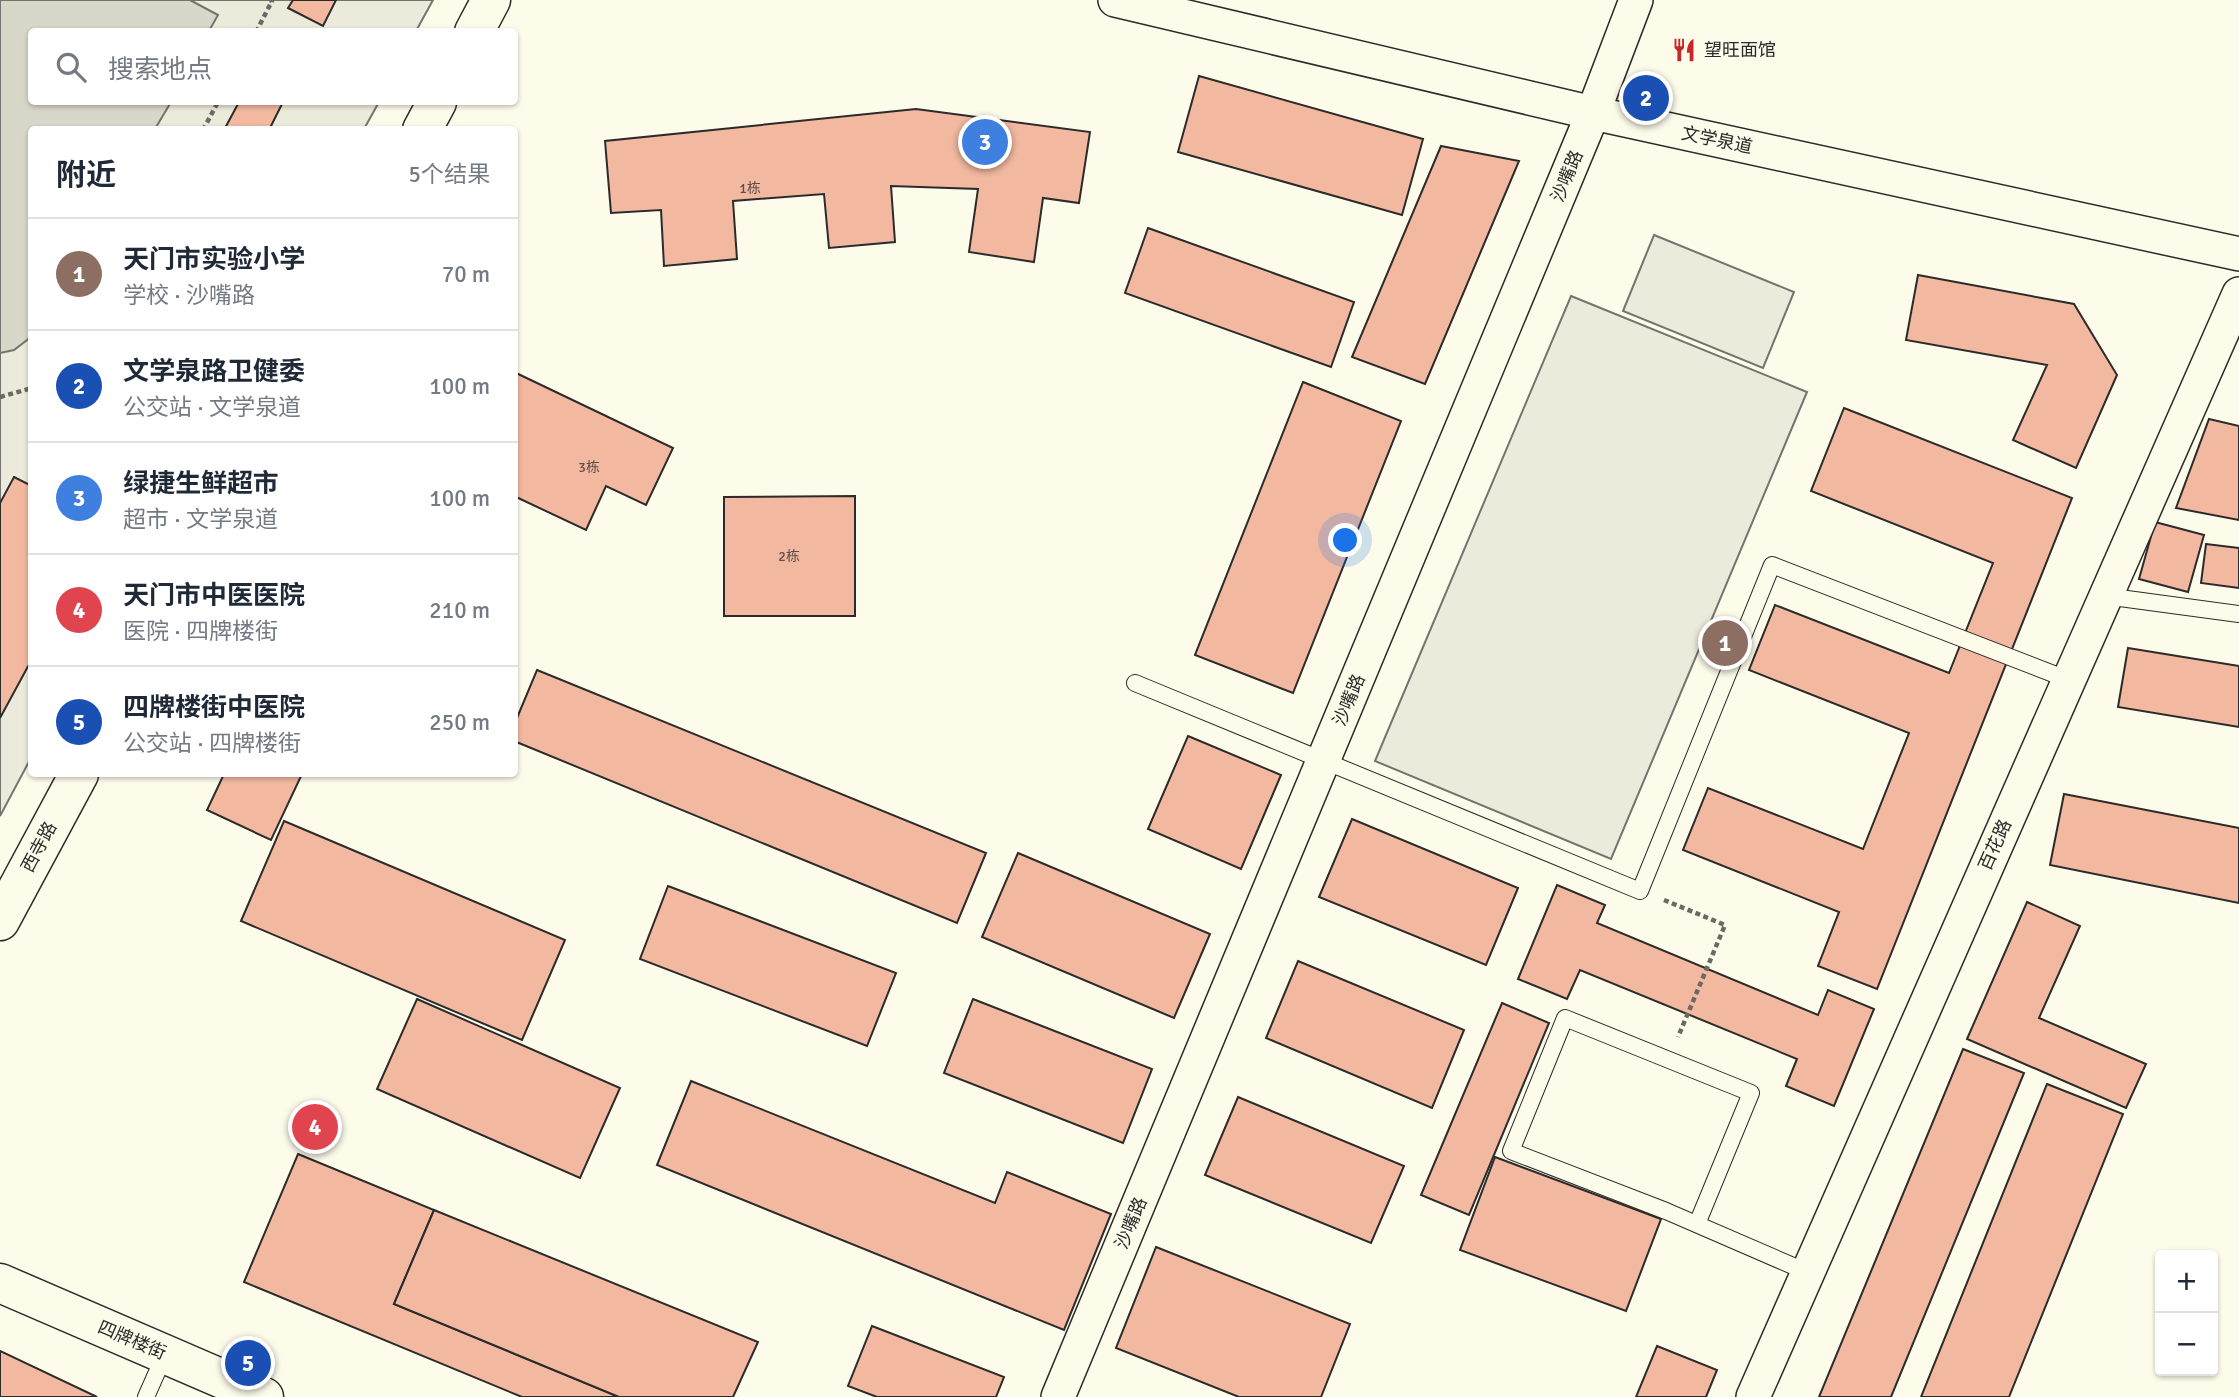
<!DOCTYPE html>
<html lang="zh">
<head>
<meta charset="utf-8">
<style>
  :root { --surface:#fff; --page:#f2f2f3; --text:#1f2937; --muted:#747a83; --line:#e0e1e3; --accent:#c62828 }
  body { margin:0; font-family:Signika,"Noto Sans SC",sans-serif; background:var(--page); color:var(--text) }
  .controls { position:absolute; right:21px; bottom:21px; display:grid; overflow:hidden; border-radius:7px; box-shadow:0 2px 5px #0004 }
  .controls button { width:63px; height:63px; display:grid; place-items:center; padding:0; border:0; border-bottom:2px solid var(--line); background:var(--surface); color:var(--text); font:35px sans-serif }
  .you { position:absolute; left:1346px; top:541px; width:24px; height:24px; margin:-18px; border:5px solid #fff; border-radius:50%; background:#1a73e8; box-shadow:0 0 0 10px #1a73e833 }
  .badge { display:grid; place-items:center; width:46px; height:46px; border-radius:50%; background:var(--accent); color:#fff; font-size:23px; font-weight:700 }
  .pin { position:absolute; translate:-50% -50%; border:4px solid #fff; box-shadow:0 2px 7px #0006 }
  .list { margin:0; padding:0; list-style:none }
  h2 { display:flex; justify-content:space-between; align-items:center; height:91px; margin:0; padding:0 28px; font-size:30px }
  h2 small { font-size:23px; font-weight:400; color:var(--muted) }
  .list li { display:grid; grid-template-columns:46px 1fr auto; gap:21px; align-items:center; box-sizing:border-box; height:112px; padding:0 28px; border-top:2px solid var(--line) }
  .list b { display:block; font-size:26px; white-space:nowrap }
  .list p { margin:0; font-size:23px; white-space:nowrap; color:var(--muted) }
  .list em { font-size:23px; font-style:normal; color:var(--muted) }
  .icon { flex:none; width:38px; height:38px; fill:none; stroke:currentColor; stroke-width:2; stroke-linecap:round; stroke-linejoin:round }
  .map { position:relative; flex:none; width:2239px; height:1397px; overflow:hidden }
  .search { position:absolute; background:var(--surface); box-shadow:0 2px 5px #0004; left:28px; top:28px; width:490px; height:77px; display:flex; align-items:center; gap:18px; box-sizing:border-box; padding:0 24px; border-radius:7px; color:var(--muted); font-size:26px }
  .panel { position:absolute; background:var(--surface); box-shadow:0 2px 5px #0004; left:28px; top:126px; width:490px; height:651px; border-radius:7px }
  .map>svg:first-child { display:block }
  .green { fill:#ecebdb; stroke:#74746e; stroke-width:2 }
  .water { fill:#d8d7c9; stroke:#74746e; stroke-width:2 }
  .building { fill:#f2b8a0; stroke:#2b2b2b; stroke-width:2 }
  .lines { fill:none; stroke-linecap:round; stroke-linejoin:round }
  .service-casing { stroke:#2b2b2b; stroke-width:18 }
  .minor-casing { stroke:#2b2b2b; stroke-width:36 }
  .tertiary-casing { stroke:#2b2b2b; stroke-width:41 }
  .path { stroke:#6a6964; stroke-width:4.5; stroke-dasharray:5 3.5; stroke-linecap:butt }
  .service { stroke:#fdfbea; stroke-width:16 }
  .minor { stroke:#fdfbea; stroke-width:33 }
  .tertiary { stroke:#fdfbea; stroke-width:38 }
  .labels { text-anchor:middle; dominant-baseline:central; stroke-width:5; stroke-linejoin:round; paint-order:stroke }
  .number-label { font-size:14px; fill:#5d4e48 }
  .poi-label { font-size:18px; fill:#2b2b2b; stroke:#fdfbea; text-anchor:start }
  .street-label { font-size:18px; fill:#2b2b2b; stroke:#fdfbea }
</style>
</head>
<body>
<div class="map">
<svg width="2239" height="1397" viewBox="0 0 2239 1397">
  <rect width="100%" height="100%" fill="#fdfbea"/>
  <g class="green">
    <path d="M 0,0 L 433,0 L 416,31 L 32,32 L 32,102 L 379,102 L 364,129 L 32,130 L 32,756 L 0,816 Z"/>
    <path d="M 1654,235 L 1794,292 L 1763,368 L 1623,311 Z"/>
    <path d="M 1571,296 L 1807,392 L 1611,859 L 1375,761 Z"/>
  </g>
  <path class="water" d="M 0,0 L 190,0 L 218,15 L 209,31 L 32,32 L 32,102 L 171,102 L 155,129 L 32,130 L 31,337 L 14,350 L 0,353 Z"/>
  <g class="building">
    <path d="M 293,0 L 336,0 L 323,26 L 288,8 Z"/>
    <path d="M 1199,76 L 1423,139 L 1402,215 L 1178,152 Z"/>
    <path d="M 239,102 L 283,102 L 269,130 L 224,130 Z"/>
    <path d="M 916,109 L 1090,132 L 1079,203 L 1043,198 L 1034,262 L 969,252 L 978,189 L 891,186 L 895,242 L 829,248 L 824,194 L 733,201 L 737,259 L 664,266 L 661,210 L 611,213 L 605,141 Z"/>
    <path d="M 1441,146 L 1519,161 L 1425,384 L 1352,357 Z"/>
    <path d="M 1148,228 L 1354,302 L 1331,367 L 1125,293 Z"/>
    <path d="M 1918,275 L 2074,304 L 2117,375 L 2076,468 L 2013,440 L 2047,365 L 1906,340 Z"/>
    <path d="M 514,372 L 673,448 L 646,505 L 606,486 L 586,530 L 514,496 Z"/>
    <path d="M 1303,382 L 1401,421 L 1293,693 L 1195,655 Z"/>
    <path d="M 1844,408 L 2072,498 L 1877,989 L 1818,966 L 1839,912 L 1683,850 L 1708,788 L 1863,849 L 1909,733 L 1749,670 L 1775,605 L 1949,673 L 1993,563 L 1811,491 Z"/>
    <path d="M 2209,419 L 2239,426 L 2239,520 L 2176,508 Z"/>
    <path d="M 14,477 L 32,486 L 32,659 L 0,718 L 0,503 Z"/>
    <path d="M 855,496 L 855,616 L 724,616 L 724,497 Z"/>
    <path d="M 2155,522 L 2204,535 L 2188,592 L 2139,579 Z"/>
    <path d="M 2206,544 L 2239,548 L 2239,588 L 2201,583 Z"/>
    <path d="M 2128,648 L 2239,666 L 2239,727 L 2118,707 Z"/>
    <path d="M 537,670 L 986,853 L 957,923 L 514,741 L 514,725 Z"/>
    <path d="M 1188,736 L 1281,775 L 1241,869 L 1148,829 Z"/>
    <path d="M 224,774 L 302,774 L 271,840 L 207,810 Z"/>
    <path d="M 2064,794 L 2239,828 L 2239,903 L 2050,865 Z"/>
    <path d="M 1352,819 L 1518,888 L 1486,965 L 1319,897 Z"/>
    <path d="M 284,821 L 565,940 L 522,1040 L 241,921 Z"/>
    <path d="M 1018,853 L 1210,934 L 1174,1018 L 982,937 Z"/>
    <path d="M 1557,885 L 1605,905 L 1597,923 L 1818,1015 L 1828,990 L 1874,1009 L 1834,1106 L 1786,1086 L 1797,1059 L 1580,970 L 1567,999 L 1518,979 Z"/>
    <path d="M 668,886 L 896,973 L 867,1046 L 640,959 Z"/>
    <path d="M 2027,902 L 2080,926 L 2039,1018 L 2146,1064 L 2126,1108 L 1967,1039 Z"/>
    <path d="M 1298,961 L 1464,1030 L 1432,1108 L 1266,1038 Z"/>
    <path d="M 417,999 L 620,1088 L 580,1178 L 377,1089 Z"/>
    <path d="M 973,999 L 1152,1069 L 1123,1143 L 944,1073 Z"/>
    <path d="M 1502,1003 L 1549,1023 L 1469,1215 L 1421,1195 Z"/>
    <path d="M 1963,1049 L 2024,1073 L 1891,1397 L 1819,1397 Z"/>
    <path d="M 691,1081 L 995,1203 L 1007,1172 L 1111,1214 L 1064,1330 L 657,1165 Z"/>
    <path d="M 2047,1084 L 2123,1114 L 2009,1397 L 1921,1397 Z"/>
    <path d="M 1238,1097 L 1404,1166 L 1371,1243 L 1205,1175 Z"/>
    <path d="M 298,1154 L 434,1210 L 394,1304 L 619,1397 L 522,1397 L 244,1282 Z"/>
    <path d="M 1495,1157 L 1661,1219 L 1626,1311 L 1460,1250 Z"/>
    <path d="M 434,1210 L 758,1342 L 733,1397 L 619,1397 L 394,1304 Z"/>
    <path d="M 1156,1247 L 1350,1324 L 1321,1397 L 1239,1397 L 1116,1348 Z"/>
    <path d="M 872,1326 L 1004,1377 L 996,1397 L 877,1397 L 848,1386 Z"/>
    <path d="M 1657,1346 L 1717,1370 L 1706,1397 L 1636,1397 Z"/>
    <path d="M 0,1351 L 97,1397 L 0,1397 Z"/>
  </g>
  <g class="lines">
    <g class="service-casing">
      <g id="service">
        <path d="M 2105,596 L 2239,614"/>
        <path d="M 1135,683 L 1640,891 L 1772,565 L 2069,680"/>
        <path d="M 1697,1224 L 1751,1093 L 1565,1018 L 1511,1151 L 1666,1211 L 1807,1272"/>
        <path d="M 146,1397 L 165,1354"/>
      </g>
    </g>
    <g class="minor-casing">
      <g id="minor">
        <path d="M 1115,0 L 1593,113 L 2239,254"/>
        <path d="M 1058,1397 L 1593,113 L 1636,0"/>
        <path d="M 1753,1397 L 2239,294"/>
      </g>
    </g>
    <g class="tertiary-casing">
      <g id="tertiary">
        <path d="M 474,32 L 491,0"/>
        <path d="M 422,130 L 437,102"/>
        <path d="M 0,921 L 79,774"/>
        <path d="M 0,1283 L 264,1397"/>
      </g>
    </g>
    <g class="path">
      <path d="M 256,32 L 272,1 L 270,0"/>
      <path d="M 203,130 L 218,102"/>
      <path d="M 0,397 L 32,388"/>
      <path d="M 1664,900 L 1725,925 L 1678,1037"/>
    </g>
    <use href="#service" class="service"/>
    <use href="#minor" class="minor"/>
    <use href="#tertiary" class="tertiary"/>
  </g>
  <defs>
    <g id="restaurant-bare" transform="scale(1.89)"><path d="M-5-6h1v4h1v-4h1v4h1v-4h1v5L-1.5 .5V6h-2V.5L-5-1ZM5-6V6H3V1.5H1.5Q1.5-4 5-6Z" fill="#c62828" stroke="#fdfbea" stroke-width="2.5" paint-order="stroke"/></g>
  </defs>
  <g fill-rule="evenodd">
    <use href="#restaurant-bare" x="1684" y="50"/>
  </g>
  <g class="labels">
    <g class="number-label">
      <text x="750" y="188">1栋</text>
      <text x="589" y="467">3栋</text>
      <text x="789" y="556">2栋</text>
    </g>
    <g class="poi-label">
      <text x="1704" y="50">望旺面馆</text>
    </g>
    <g class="street-label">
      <text transform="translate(1717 140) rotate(12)">文学泉道</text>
      <text transform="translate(1567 176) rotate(-67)">沙嘴路</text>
      <text transform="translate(1349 700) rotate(-67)">沙嘴路</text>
      <text transform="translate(1995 845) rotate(-66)">百花路</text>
      <text transform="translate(39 847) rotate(-62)">西寺路</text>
      <text transform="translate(1131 1223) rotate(-67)">沙嘴路</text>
      <text transform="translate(132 1340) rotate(23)">四牌楼街</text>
    </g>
  </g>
</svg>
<div class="controls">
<button>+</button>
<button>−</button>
</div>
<div class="you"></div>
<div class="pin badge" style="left:1725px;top:643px;background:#8d6e63">1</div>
<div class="pin badge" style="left:1646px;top:98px;background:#1a4fb4">2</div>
<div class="pin badge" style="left:985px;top:142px;background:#3f7fe0">3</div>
<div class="pin badge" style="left:315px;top:1127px;background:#e0444e">4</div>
<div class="pin badge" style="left:248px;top:1363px;background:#1a4fb4">5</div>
<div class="search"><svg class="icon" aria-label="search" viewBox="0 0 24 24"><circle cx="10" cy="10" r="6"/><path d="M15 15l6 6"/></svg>搜索地点</div>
<section class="panel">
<h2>附近<small>5个结果</small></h2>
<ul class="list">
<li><span class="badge" style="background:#8d6e63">1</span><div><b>天门市实验小学</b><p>学校 · 沙嘴路</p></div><em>70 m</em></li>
<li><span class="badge" style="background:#1a4fb4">2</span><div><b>文学泉路卫健委</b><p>公交站 · 文学泉道</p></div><em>100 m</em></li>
<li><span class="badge" style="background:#3f7fe0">3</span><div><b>绿捷生鲜超市</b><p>超市 · 文学泉道</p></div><em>100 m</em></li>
<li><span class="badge" style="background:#e0444e">4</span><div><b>天门市中医医院</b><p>医院 · 四牌楼街</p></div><em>210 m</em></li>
<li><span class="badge" style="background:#1a4fb4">5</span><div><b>四牌楼街中医院</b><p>公交站 · 四牌楼街</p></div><em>250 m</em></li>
</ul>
</section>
</div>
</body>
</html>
